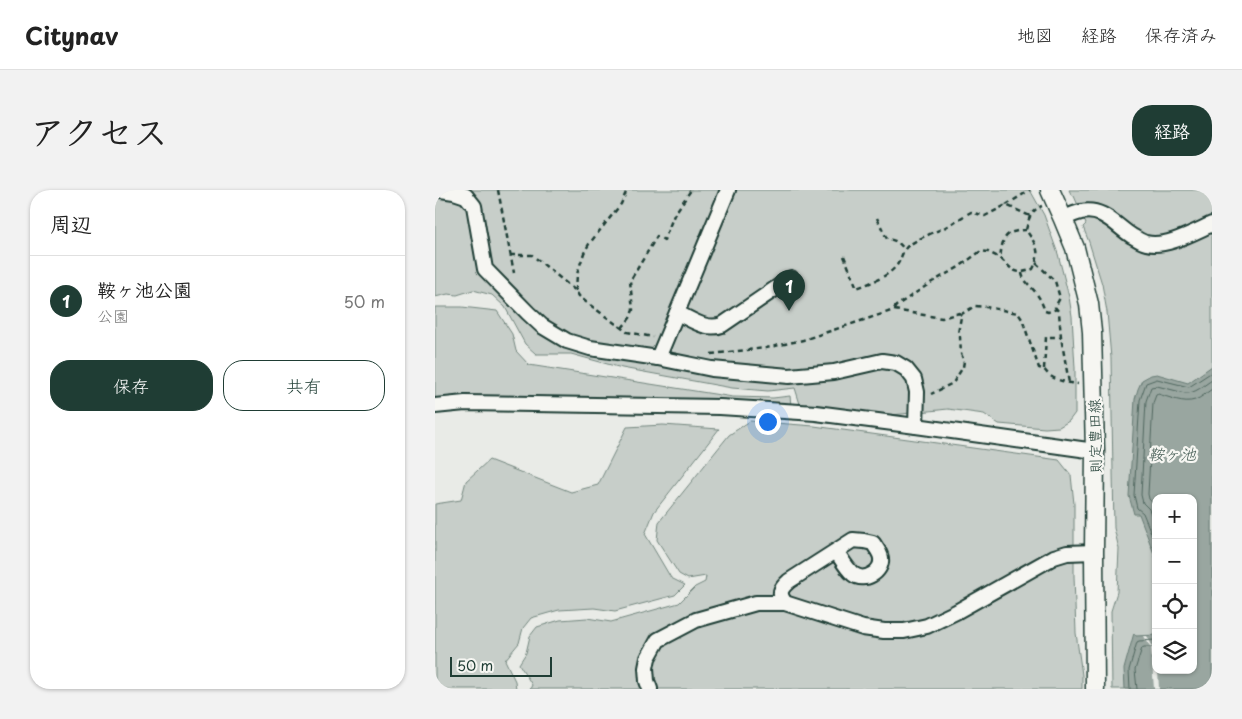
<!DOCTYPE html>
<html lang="ja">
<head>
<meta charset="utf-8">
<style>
  :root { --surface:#fff; --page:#f2f2f2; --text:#222; --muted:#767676; --line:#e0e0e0; --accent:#1f3d34 }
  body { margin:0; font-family:"Playpen Sans","Klee One",sans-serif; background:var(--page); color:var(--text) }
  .controls { position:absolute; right:15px; bottom:15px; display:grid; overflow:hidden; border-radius:10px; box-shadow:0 1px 4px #0004 }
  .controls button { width:45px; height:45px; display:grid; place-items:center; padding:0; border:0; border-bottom:1px solid var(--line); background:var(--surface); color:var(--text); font:25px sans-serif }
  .scale { position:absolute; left:15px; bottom:12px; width:102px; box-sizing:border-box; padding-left:5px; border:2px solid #1f3d34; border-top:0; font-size:14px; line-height:18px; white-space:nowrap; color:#1f3d34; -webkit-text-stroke:4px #f6f6f2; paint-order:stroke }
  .you { position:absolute; left:332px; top:231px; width:18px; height:18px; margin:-12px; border:4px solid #fff; border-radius:50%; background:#1a73e8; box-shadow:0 0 0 8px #1a73e833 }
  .badge { display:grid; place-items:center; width:32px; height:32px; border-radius:50%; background:var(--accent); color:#fff; font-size:16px; font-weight:700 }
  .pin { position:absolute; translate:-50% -41px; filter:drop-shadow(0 1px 2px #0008) }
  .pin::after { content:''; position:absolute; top:26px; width:18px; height:15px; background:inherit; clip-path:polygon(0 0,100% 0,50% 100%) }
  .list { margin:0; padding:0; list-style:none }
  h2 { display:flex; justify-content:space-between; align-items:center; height:65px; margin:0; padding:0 20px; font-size:21px }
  h2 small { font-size:16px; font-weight:400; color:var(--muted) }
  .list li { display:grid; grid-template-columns:32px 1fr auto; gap:15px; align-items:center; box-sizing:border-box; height:90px; padding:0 20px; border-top:1px solid var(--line) }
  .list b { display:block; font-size:19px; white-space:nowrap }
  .list p { margin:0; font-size:16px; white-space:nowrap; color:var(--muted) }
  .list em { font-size:16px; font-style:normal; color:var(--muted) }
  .actions { display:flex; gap:10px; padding:15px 20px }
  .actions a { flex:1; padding:11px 0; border:1px solid var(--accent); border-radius:20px; text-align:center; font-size:18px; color:var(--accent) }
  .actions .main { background:var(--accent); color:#fff }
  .icon { flex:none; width:28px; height:28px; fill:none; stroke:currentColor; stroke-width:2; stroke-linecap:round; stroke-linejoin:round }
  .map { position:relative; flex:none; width:777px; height:499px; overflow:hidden; border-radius:20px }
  header { display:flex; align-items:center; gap:30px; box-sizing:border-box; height:70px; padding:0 25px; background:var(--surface); border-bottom:1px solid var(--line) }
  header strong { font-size:24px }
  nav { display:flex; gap:28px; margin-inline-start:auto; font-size:18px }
  .intro { display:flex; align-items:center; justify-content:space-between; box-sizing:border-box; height:120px; padding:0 30px }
  h1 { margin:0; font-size:35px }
  .button { padding:12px 22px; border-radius:20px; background:var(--accent); color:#fff; font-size:18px; font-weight:700 }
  main { display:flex; gap:30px; padding:0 30px }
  aside { flex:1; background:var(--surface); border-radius:20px; box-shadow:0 1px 4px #0004 }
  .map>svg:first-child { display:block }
  .green { fill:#c7cec9; stroke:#73867e; fill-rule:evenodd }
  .water { fill:#99a6a0; stroke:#687c75 }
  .pier { fill:#e9ebe7 }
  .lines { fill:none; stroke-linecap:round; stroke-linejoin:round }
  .shore { stroke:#50675f; stroke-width:1 }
  .minor-casing { stroke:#1f3d34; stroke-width:18 }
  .major-casing { stroke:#1f3d34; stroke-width:21 }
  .path { stroke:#1f3d34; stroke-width:2.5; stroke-dasharray:5 4; stroke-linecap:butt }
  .minor { stroke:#f6f6f2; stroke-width:14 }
  .major { stroke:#f6f6f2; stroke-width:18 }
  .labels { text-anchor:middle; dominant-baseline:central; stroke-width:4.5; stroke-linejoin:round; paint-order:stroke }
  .street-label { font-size:15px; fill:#1f3d34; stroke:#f6f6f2 }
  .water-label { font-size:16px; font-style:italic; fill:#445c54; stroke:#f6f6f2 }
</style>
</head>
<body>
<header>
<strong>Citynav</strong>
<nav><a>地図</a><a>経路</a><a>保存済み</a></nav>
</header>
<div class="intro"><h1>アクセス</h1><a class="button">経路</a></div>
<main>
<aside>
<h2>周辺<small></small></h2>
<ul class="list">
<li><span class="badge">1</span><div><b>鞍ヶ池公園</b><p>公園</p></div><em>50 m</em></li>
</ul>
<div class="actions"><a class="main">保存</a><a>共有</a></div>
</aside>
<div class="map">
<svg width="777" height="499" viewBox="0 0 777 499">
  <rect width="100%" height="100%" fill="#e9ebe7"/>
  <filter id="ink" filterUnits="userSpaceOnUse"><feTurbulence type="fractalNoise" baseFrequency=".02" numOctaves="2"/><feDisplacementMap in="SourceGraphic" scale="10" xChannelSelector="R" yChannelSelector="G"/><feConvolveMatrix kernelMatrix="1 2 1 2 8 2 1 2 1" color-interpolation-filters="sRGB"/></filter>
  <g filter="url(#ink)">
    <g class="green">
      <path d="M 0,0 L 595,0 L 609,25 L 623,64 L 634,107 L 637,126 L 640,178 L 640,223 L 634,231 L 624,237 L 610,238 L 564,234 L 549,224 L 513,219 L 457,225 L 365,214 L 360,198 L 333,201 L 297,198 L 187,178 L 136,164 L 101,164 L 90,154 L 70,117 L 57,105 L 38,100 L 22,105 L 13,104 L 0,107 Z"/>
      <path d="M 634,0 L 777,0 L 777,499 L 677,499 L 676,421 L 682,402 L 684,359 L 679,338 L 676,168 L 672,122 L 667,94 L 654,52 L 648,37 L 651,34 L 639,6 L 636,4 ZM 721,308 L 758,308 L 758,480 L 721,480 Z"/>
      <path d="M 0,117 L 27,117 L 62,121 L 77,144 L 81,161 L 94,175 L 298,207 L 338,208 L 355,206 L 356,216 L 0,210 Z"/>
      <path d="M 315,231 L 379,236 L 624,270 L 636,285 L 639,314 L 639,386 L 641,443 L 647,485 L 647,499 L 95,499 L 97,495 L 84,474 L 91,463 L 95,446 L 102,437 L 125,430 L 152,428 L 176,432 L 244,413 L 260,397 L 270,392 L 271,386 L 253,389 L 244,384 L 222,350 L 224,332 L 294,245 Z"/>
      <path d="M 228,235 L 284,239 L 219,322 L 210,344 L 236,388 L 250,395 L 240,405 L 180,421 L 159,418 L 124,420 L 96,428 L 88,438 L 84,453 L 70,470 L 80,491 L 81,499 L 0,499 L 0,314 L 26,310 L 31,291 L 54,270 L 136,302 L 163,295 L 192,237 Z"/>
    </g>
    <path class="water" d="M 777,176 L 777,499 L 690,499 L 689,479 L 699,443 L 701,446 L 721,445 L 721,480 L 758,480 L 758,308 L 721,308 L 721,369 L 704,324 L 699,324 L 694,306 L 700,209 L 703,199 L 707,190 L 716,185 L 722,184 L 753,193 Z"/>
    <path class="pier" d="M 709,446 L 712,446 L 718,457 L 721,457 L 721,480 L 723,480 L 724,499 L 719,499 L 716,458 Z"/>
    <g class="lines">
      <g class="shore">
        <path d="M 721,317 L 714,309 L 713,304 L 718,213 L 721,205 L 723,204 C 734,207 749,214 760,210 C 766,208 771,203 777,199"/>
        <path d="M 721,337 L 714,319 L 708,313 L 706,305 L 711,211 L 716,197 L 722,196 L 750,203 C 760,204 769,195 777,190"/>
        <path d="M 721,355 L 708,323 L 702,318 L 699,305 L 705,210 L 711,193 L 722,189 L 754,197 L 777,182"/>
        <path d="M 695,499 L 694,480 L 702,452 L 704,451 L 721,450"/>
        <path d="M 702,499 L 700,480 L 707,458 L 709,457 L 721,457"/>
      </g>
      <g class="minor-casing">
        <g id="minor">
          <path d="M 6,0 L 19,2 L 31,6 L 39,16 L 50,79 L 93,123 L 107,136 L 132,151 L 155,158 L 223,168 L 277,179 L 354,186 L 399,182 L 447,171 L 461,173 L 471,179 L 479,189 L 482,202 L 481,236"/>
          <path d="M 628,29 C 634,26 640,23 646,22 C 668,17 681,36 697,46 C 701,48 706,52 711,53 C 731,58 759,42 777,34"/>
          <path d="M 242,123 C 256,129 271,141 287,135 L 356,88"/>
          <path d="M 223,168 L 293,0"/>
          <path d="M 0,216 L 30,213 L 285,217 L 381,223 L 481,236 L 660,261"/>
          <path d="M 350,413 C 343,403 345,399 354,391 L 418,350 L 429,351 L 438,353 C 441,358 445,362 446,368 C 448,382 429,393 418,384 C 411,378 406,368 401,361"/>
          <path d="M 215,499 L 212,491 L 211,478 L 213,468 L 223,450 L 261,430 L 321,413 L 350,413 L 428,438 L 449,441 L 469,441 L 492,436 L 521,422 L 619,367 L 632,363 L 659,362"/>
        </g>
      </g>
      <g class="major-casing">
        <path id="major" d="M 615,0 L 628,29 L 640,58 L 654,114 L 657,142 L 660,261 L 659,362 L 660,499"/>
      </g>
      <g class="path">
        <path d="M 63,0 L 79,83"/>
        <path d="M 571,15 L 595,0"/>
        <path d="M 442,28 L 452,49 C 460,50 464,52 469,59"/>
        <path d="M 591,40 C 586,40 582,41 578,42 C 566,46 567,58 565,68 C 578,80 580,86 598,79 C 607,61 601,55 591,40 C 594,28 595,21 607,16"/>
        <path d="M 75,65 L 97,65 L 141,101 L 144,106 L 151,112 L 192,142 L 218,147"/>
        <path d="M 409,66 L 422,98 C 437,92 453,87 462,75 C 467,68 467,60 474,55 C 485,48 497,43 509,38 C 518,33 527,27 536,22 L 550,26 L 571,15 L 595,26"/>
        <path d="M 601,73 L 620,91 L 625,108 L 620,117 L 624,122 L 626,147 L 634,193"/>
        <path d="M 587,83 C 588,92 599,98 603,106 C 606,110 608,116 610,121 L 613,122 L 622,119"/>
        <path d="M 141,101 L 142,84 L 149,63 L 154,54 L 186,14 L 192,0"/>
        <path d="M 459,119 L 461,116 L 497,92 L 524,77 L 546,61 L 553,62 L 565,68"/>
        <path d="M 525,125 L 540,116 L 551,117 L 583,123 L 587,129 L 604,178 C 610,179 610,181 614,185 C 622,191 634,193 643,194"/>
        <path d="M 187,138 L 195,128 L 198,120 L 195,91 L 222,46 L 229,50 L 239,25 L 256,0"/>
        <path d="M 276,164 L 331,158 L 368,150 L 459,120 L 507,128 L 524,123 L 526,127 L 523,143 L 525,147 L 526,164 L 529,171 L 528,177 L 518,193 L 496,204"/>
        <path d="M 609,179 L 611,147 L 626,147"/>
      </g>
      <use href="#minor" class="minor"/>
      <use href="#major" class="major"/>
    </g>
  </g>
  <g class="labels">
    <g class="street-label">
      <text transform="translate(659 246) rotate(-91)">則定豊田線</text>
    </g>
    <g class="water-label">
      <text x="737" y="263">鞍ヶ池</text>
    </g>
  </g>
</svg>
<div class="controls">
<button>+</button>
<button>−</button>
<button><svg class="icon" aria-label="locate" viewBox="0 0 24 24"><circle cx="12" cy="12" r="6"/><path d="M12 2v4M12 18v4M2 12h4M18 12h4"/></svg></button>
<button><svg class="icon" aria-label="layers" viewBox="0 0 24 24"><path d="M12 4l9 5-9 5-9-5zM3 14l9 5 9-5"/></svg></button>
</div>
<div class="scale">50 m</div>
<div class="you"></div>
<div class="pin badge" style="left:354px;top:121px">1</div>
</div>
</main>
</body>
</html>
